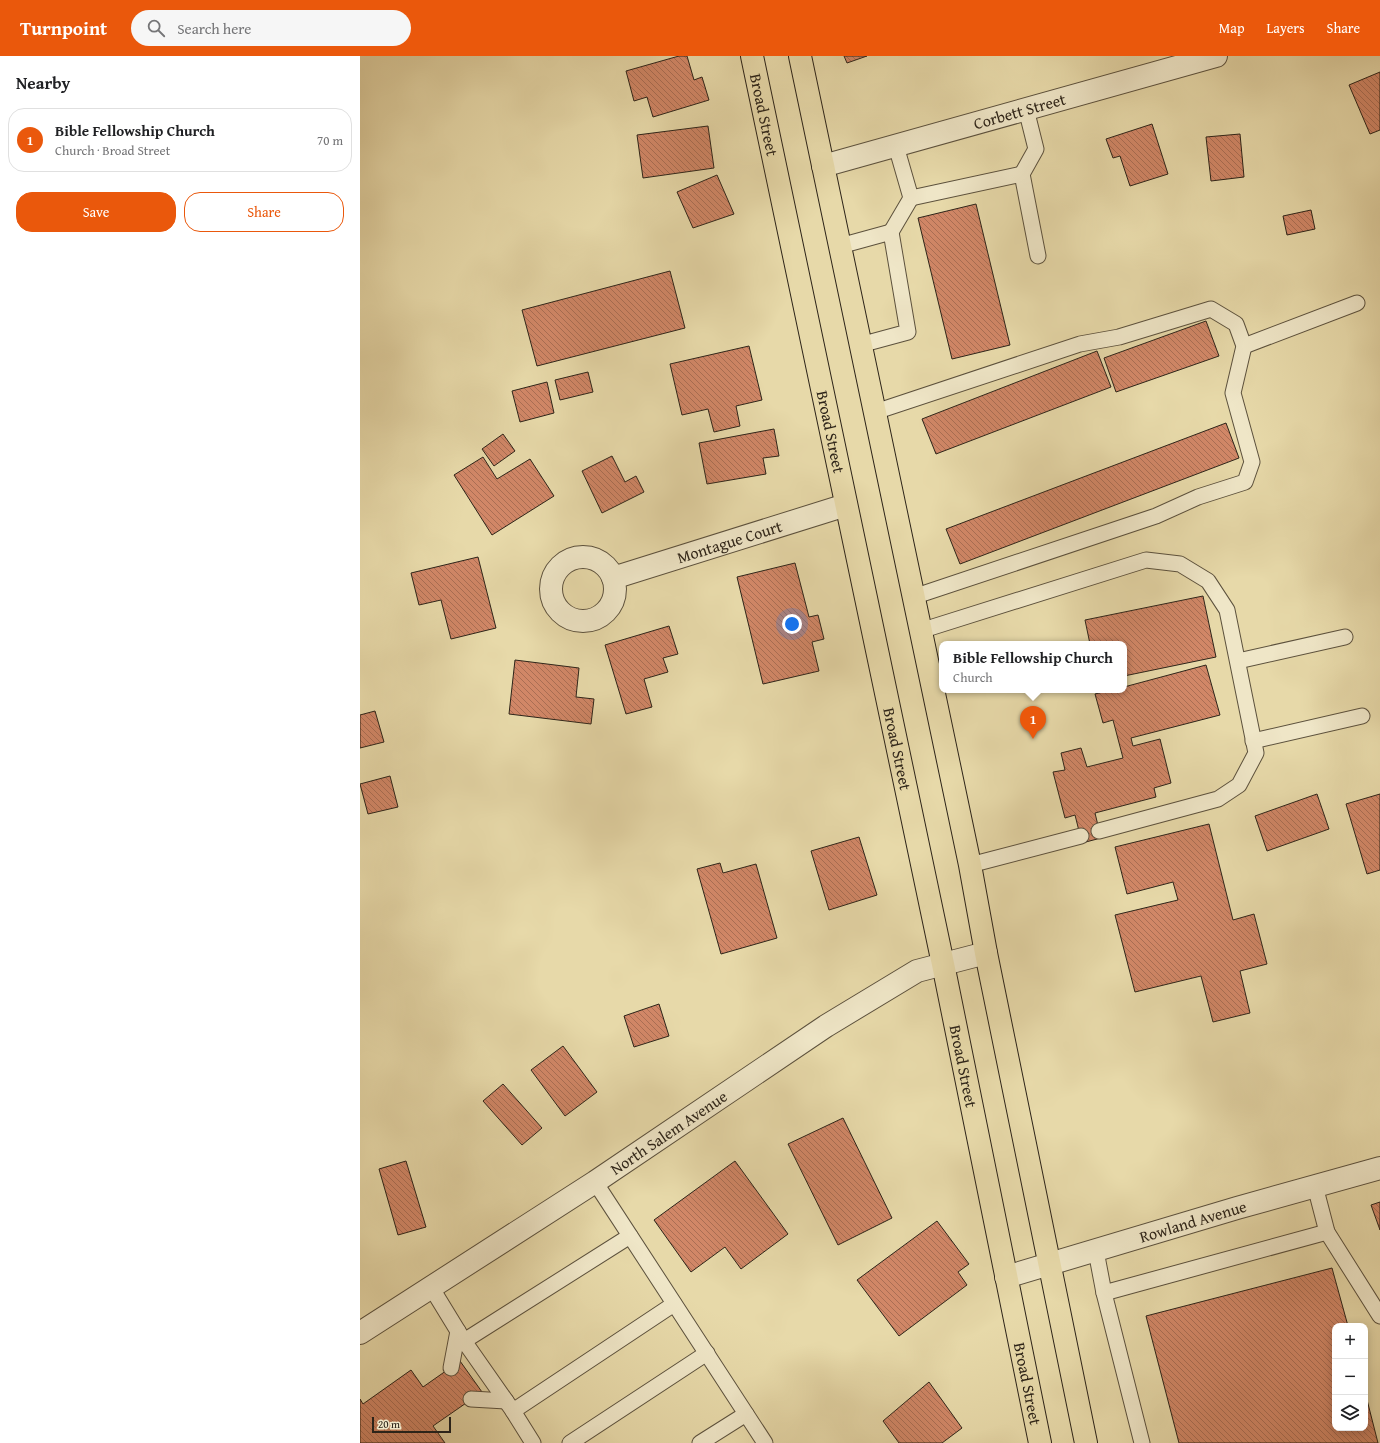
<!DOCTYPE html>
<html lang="en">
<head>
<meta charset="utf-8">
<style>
  :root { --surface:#fff; --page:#f6f6f6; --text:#202124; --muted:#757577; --line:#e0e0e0; --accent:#ea580c }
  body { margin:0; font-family:"Gentium Book Plus",serif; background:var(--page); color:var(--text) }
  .controls { position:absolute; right:12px; bottom:12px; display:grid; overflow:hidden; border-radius:8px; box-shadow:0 2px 10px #0003 }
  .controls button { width:36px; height:36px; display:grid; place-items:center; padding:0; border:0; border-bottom:1px solid var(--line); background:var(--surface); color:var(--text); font:20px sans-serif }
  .scale { position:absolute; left:12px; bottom:10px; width:79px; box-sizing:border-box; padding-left:4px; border:2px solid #2d2419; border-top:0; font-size:11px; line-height:14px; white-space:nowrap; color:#2d2419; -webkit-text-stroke:3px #efe6c7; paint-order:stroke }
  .you { position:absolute; left:432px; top:568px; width:14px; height:14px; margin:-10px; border:3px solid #fff; border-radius:50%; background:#1a73e8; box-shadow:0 0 0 6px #1a73e833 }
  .badge { display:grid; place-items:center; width:26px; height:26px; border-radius:50%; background:var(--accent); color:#fff; font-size:13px; font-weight:700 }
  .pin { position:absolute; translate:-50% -33px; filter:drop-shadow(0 1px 2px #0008) }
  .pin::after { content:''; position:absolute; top:21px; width:14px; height:12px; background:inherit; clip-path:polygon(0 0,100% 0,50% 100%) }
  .popup { position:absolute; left:579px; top:585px; width:188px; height:52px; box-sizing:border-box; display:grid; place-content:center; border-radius:8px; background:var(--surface); filter:drop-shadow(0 1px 3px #0005); font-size:13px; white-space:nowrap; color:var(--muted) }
  .popup b { font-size:15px; color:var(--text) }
  .popup::after { content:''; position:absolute; left:50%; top:100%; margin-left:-8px; border:8px solid transparent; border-top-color:var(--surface) }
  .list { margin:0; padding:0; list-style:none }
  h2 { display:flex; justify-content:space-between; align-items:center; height:52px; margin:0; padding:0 16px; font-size:17px }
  h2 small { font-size:13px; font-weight:400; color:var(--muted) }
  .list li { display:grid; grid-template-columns:26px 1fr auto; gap:12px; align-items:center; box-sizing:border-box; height:64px; margin:0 8px 8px; padding:0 8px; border:1px solid var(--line); border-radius:16px }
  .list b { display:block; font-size:15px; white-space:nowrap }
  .list p { margin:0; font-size:13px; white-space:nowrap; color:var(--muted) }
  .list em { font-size:13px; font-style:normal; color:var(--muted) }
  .actions { display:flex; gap:8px; padding:12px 16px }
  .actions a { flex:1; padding:9px 0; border:1px solid var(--accent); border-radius:16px; text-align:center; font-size:14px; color:var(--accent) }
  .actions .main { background:var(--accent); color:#fff }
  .icon { flex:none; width:22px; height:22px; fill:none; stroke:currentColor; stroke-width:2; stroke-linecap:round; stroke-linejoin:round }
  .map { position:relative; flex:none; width:1020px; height:1387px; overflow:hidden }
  header { display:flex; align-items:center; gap:24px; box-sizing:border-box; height:56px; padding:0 20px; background:var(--accent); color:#fff }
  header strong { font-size:19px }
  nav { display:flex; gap:22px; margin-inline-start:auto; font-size:14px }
  .search { width:280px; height:36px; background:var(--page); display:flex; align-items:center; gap:10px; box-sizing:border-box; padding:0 14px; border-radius:22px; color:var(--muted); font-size:15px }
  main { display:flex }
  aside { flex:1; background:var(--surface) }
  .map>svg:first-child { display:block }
  .building { fill:url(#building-back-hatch); stroke:#2d2419 }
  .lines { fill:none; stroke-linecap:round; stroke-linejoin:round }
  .service-casing { stroke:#5c513d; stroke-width:17 }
  .minor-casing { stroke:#5c513d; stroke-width:24 }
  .primary-casing { stroke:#2d2419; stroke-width:24 }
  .service { stroke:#efe6c7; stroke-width:15 }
  .minor { stroke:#efe6c7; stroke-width:22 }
  .primary { stroke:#e7d9a9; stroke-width:22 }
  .labels { text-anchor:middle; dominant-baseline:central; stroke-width:4; stroke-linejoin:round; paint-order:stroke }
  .street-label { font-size:16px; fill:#2d2419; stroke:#efe6c7 }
</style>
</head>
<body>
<header>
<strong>Turnpoint</strong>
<div class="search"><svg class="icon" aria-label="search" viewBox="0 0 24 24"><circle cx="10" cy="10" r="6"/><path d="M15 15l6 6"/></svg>Search here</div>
<nav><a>Map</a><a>Layers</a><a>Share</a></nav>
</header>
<main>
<aside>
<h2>Nearby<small></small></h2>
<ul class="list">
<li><span class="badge">1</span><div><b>Bible Fellowship Church</b><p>Church · Broad Street</p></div><em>70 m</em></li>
</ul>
<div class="actions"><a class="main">Save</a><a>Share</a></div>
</aside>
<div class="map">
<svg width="1020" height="1387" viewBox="0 0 1020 1387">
  <defs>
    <pattern id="building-back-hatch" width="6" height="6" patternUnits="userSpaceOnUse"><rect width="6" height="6" fill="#d18767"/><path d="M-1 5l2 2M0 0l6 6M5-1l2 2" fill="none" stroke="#aa6e54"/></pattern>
  </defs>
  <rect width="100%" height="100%" fill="#e7d9a9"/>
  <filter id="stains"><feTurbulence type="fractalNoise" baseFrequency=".005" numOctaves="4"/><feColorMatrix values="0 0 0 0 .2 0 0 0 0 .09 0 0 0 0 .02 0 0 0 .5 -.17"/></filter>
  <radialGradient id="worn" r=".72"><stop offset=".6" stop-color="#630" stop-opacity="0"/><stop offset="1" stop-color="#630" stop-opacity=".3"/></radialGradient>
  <g class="building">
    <path d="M 319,0 L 327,0 L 334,24 L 342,21 L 349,44 L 293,61 L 287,41 L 274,45 L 266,15 Z"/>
    <path d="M 484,0 L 507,0 L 487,7 Z"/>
    <path d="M 1020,16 L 1020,74 L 1010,78 L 989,29 Z"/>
    <path d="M 792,68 L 808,118 L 770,130 L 760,100 L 753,102 L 746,83 Z"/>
    <path d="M 348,70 L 354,112 L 283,122 L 277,79 Z"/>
    <path d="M 880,78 L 884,121 L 851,125 L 846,81 Z"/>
    <path d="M 357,119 L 374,158 L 333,172 L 317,136 Z"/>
    <path d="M 616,148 L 650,289 L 592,303 L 558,162 Z"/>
    <path d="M 951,154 L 955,173 L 927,179 L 923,160 Z"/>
    <path d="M 310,215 L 325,272 L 177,310 L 162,254 Z"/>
    <path d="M 846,265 L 859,300 L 756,336 L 744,302 Z"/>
    <path d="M 389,290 L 402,344 L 376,350 L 380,370 L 354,376 L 348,353 L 322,359 L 310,308 Z"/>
    <path d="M 737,295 L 751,331 L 576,398 L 562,363 Z"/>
    <path d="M 228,316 L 233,336 L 200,344 L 195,324 Z"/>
    <path d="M 187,326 L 194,357 L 160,366 L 152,335 Z"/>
    <path d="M 866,367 L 879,402 L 600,508 L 586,473 Z"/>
    <path d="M 414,373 L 419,400 L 403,402 L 406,418 L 347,428 L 339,387 Z"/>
    <path d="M 143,378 L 155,395 L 134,410 L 122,393 Z"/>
    <path d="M 252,400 L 265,426 L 276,420 L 284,436 L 242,457 L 222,415 Z"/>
    <path d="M 123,401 L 137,423 L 170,403 L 194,440 L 132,479 L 94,419 Z"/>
    <path d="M 118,501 L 136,572 L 91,583 L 81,544 L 59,549 L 51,517 Z"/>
    <path d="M 435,507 L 449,561 L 458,559 L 464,583 L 452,586 L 459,615 L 403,628 L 377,521 Z"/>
    <path d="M 843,540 L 856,601 L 764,620 L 764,588 L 730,588 L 725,564 Z"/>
    <path d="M 309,570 L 318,598 L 303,602 L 308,616 L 284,623 L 292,651 L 266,658 L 245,589 Z"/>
    <path d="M 155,604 L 219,612 L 216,641 L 234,643 L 231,668 L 149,658 Z"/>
    <path d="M 846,609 L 860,659 L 771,682 L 773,690 L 800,683 L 811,727 L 794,732 L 796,741 L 735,757 L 741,782 L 722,787 L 715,759 L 705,762 L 693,716 L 705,714 L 701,697 L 721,692 L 727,711 L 763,702 L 753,664 L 743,667 L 735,638 L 751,634 L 764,634 L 764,631 Z"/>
    <path d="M 15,655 L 24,686 L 0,692 L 0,659 Z"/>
    <path d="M 30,720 L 38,751 L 8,758 L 0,728 Z"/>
    <path d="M 957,738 L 969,773 L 907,795 L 895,760 Z"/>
    <path d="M 1020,738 L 1020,814 L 1007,818 L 986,748 Z"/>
    <path d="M 849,768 L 873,864 L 894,858 L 907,908 L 880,915 L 890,957 L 853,966 L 841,920 L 775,936 L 755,859 L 818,844 L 813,826 L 767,838 L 755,791 Z"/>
    <path d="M 499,781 L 517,839 L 469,854 L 451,795 Z"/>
    <path d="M 360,807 L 363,817 L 396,808 L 417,882 L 361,898 L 337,813 Z"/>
    <path d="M 299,948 L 309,980 L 274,991 L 264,960 Z"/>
    <path d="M 203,990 L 237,1036 L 205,1060 L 171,1014 Z"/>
    <path d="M 143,1028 L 182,1072 L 162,1089 L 123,1045 Z"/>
    <path d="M 483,1062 L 532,1162 L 478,1189 L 428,1088 Z"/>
    <path d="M 46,1105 L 66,1171 L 38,1179 L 19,1113 Z"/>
    <path d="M 375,1105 L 428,1178 L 381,1213 L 365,1191 L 331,1216 L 294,1164 Z"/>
    <path d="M 1020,1146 L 1020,1174 L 1011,1149 Z"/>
    <path d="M 577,1165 L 609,1208 L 598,1216 L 607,1229 L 539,1280 L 497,1224 Z"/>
    <path d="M 972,1212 L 988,1270 L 975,1270 L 975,1372 L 1005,1372 L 1005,1336 L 1018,1387 L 819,1387 L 786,1260 Z"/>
    <path d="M 100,1305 L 122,1336 L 73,1370 L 85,1387 L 0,1387 L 0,1343 L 3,1348 L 51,1314 L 63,1331 Z"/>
    <path d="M 569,1326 L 602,1372 L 582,1387 L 539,1387 L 523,1365 Z"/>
  </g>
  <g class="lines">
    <g class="service-casing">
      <g id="service">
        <path d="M 662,118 L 676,93 L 666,53"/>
        <path d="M 551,142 L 662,118 L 678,200"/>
        <path d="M 531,176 L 551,142 L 536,90"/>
        <path d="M 480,190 L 531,176 L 548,276 L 500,289"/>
        <path d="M 884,290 L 997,247"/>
        <path d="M 515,356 L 720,288 L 759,281 L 851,253 L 876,268 L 884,290 L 873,337 L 892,406 L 885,426 L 838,441 L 796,460 L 553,541"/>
        <path d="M 560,575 L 786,504 L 820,508 L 848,525 L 867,554 L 896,697 L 879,729 L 858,743 L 739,775"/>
        <path d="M 878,605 L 985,581"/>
        <path d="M 893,685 L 1002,660"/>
        <path d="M 610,809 L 721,780"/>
        <path d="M 235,1126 L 405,1387"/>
        <path d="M 955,1130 L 967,1176 L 1020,1260"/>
        <path d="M 736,1195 L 744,1237 L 782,1387"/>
        <path d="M 71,1231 L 104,1285 L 153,1355 L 173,1387"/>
        <path d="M 744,1237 L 967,1176"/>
        <path d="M 104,1285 L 270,1180"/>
        <path d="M 91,1312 L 98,1275"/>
        <path d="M 111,1343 L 146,1345"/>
        <path d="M 153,1355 L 314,1248"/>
        <path d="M 210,1387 L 347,1297"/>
        <path d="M 340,1387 L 386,1358"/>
      </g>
    </g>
    <g class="minor-casing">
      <g id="minor">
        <path id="s1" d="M 463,110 L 856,0"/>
        <circle cx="223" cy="533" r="32"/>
        <path id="s2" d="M 253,522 L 486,449"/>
        <path id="s3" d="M 646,1221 L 877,1152 L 1020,1112"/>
        <path id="s4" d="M 0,1277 L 235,1126 L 466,970 L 557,915 L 626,897"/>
      </g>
    </g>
    <g class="primary-casing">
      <g id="primary">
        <path id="s5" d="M 392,0 L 583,908 L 680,1387"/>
        <path d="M 440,0 L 610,809 L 626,897 L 726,1387"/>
      </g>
    </g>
    <use href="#service" class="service"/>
    <use href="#minor" class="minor"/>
    <use href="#primary" class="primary"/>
  </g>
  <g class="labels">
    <g class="street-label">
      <text stroke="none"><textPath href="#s1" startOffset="204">Corbett Street</textPath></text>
      <text stroke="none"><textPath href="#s5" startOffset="60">Broad Street</textPath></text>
      <text stroke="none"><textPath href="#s5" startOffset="384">Broad Street</textPath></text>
      <text stroke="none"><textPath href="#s2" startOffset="122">Montague Court</textPath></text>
      <text stroke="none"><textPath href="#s5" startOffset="708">Broad Street</textPath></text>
      <text stroke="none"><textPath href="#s5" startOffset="1032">Broad Street</textPath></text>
      <text stroke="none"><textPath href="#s4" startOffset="368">North Salem Avenue</textPath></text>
      <text stroke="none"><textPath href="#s3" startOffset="195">Rowland Avenue</textPath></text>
      <text stroke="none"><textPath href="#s5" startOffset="1356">Broad Street</textPath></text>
    </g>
  </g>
  <rect width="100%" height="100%" filter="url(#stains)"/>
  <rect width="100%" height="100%" fill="url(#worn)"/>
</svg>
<div class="controls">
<button>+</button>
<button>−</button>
<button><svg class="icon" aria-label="layers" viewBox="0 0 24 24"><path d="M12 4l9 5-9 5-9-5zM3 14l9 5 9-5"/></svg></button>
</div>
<div class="scale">20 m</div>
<div class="you"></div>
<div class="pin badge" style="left:673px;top:683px">1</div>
<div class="popup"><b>Bible Fellowship Church</b>Church</div>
</div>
</main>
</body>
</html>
